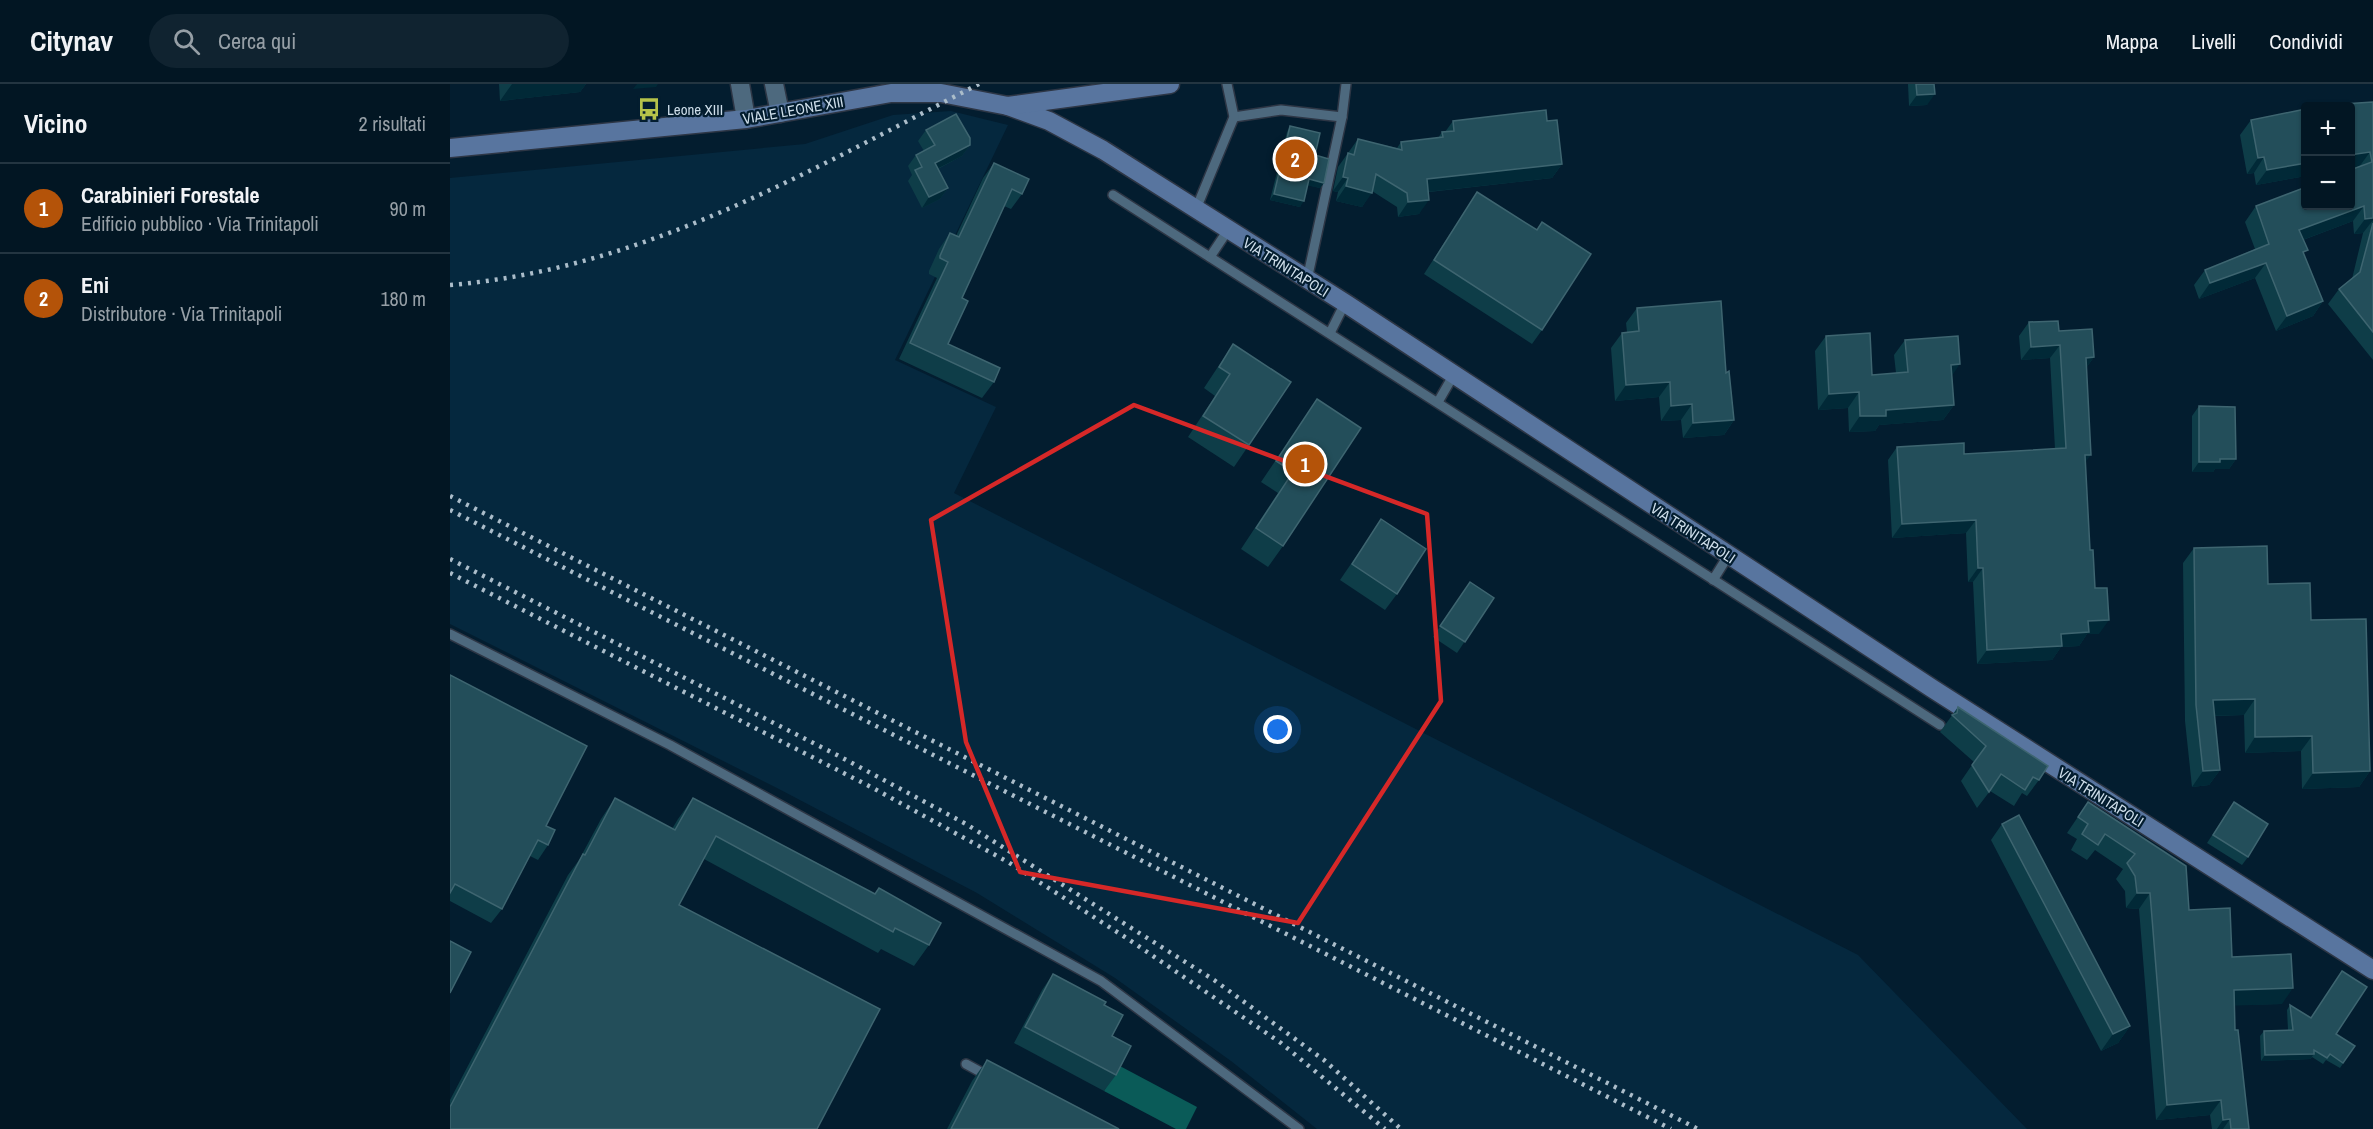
<!DOCTYPE html>
<html lang="it">
<head>
<meta charset="utf-8">
<style>
  :root { --surface:#021623; --page:#102330; --text:#f1f3f6; --muted:#969fa6; --line:#233541; --accent:#b45309 }
  body { margin:0; font-family:"Archivo Narrow",sans-serif; background:var(--page); color:var(--text) }
  .controls { position:absolute; right:18px; top:18px; display:grid; overflow:hidden; border-radius:6px; box-shadow:0 2px 4px #0004 }
  .controls button { width:54px; height:54px; display:grid; place-items:center; padding:0; border:0; border-bottom:2px solid var(--line); background:var(--surface); color:var(--text); font:30px sans-serif }
  .you { position:absolute; left:828px; top:646px; width:21px; height:21px; margin:-15px; border:4px solid #fff; border-radius:50%; background:#1a73e8; box-shadow:0 0 0 9px #1a73e833 }
  .badge { display:grid; place-items:center; width:39px; height:39px; border-radius:50%; background:var(--accent); color:#fff; font-size:20px; font-weight:700 }
  .pin { position:absolute; translate:-50% -50%; border:3px solid #fff; box-shadow:0 2px 6px #0006 }
  .list { margin:0; padding:0; list-style:none }
  h2 { display:flex; justify-content:space-between; align-items:center; height:78px; margin:0; padding:0 24px; font-size:26px }
  h2 small { font-size:20px; font-weight:400; color:var(--muted) }
  .list li { display:grid; grid-template-columns:39px 1fr auto; gap:18px; align-items:center; box-sizing:border-box; height:90px; padding:0 24px; border-top:2px solid var(--line) }
  .list b { display:block; font-size:22px; white-space:nowrap }
  .list p { margin:0; font-size:20px; white-space:nowrap; color:var(--muted) }
  .list em { font-size:20px; font-style:normal; color:var(--muted) }
  .icon { flex:none; width:33px; height:33px; fill:none; stroke:currentColor; stroke-width:2; stroke-linecap:round; stroke-linejoin:round }
  .map { position:relative; flex:none; width:1923px; height:1045px; overflow:hidden }
  header { display:flex; align-items:center; gap:36px; box-sizing:border-box; height:84px; padding:0 30px; background:var(--surface); border-bottom:2px solid var(--line) }
  header strong { font-size:28px }
  nav { display:flex; gap:33px; margin-inline-start:auto; font-size:21px }
  .search { width:420px; height:54px; background:var(--page); display:flex; align-items:center; gap:15px; box-sizing:border-box; padding:0 21px; border-radius:33px; color:var(--muted); font-size:22px }
  main { display:flex }
  aside { flex:1; background:var(--surface) }
  .map>svg:first-child { display:block }
  .built { fill:#05283e }
  .water { fill:#0a5b58 }
  .lines { fill:none; stroke-linecap:round; stroke-linejoin:round }
  .lane-casing { stroke:#2d3645; stroke-width:12 }
  .street-casing { stroke:#2d3645; stroke-width:21 }
  .secondary-casing { stroke:#2d3645; stroke-width:21 }
  .lane { stroke:#4d697e; stroke-width:9 }
  .street { stroke:#4d697e; stroke-width:18 }
  .secondary { stroke:#58759f; stroke-width:18 }
  .rail { stroke:#abbdca; stroke-width:4.5; stroke-dasharray:3 6; stroke-linecap:butt }
  .wall { fill:#0e3d48 }
  .shaded-wall { fill:#012937 }
  .building { fill:#234e5a; stroke:#3e6570; stroke-width:1.5 }
  .marked { fill:none; stroke:#d62828; stroke-width:4.5; stroke-linejoin:round }
  .labels { text-anchor:middle; dominant-baseline:central; stroke-width:4.5; stroke-linejoin:round; paint-order:stroke }
  .poi-label { font-size:15px; fill:#cedeea; stroke:#031d2f; text-anchor:start }
  .street-label { font-size:15px; fill:#cedeea; stroke:#031d2f }
</style>
</head>
<body>
<header>
<strong>Citynav</strong>
<div class="search"><svg class="icon" aria-label="search" viewBox="0 0 24 24"><circle cx="10" cy="10" r="6"/><path d="M15 15l6 6"/></svg>Cerca qui</div>
<nav><a>Mappa</a><a>Livelli</a><a>Condividi</a></nav>
</header>
<main>
<aside>
<h2>Vicino<small>2 risultati</small></h2>
<ul class="list">
<li><span class="badge">1</span><div><b>Carabinieri Forestale</b><p>Edificio pubblico · Via Trinitapoli</p></div><em>90 m</em></li>
<li><span class="badge">2</span><div><b>Eni</b><p>Distributore · Via Trinitapoli</p></div><em>180 m</em></li>
</ul>
</aside>
<div class="map">
<svg width="1923" height="1045" viewBox="0 0 1923 1045">
  <rect width="100%" height="100%" fill="#031d2f"/>
  <path class="built" d="M 501,27 L 558,41 L 445,276 L 546,323 L 504,409 L 1408,871 L 1577,1045 L 867,1045 L 781,977 L 665,894 L 527,809 L 327,704 L 0,540 L 0,94 L 355,60 L 443,31 Z"/>
  <path class="water" d="M 668,981 L 747,1023 L 736,1045 L 726,1045 L 654,1007 Z"/>
  <g class="lines">
    <g class="lane-casing">
      <g id="lane">
        <path d="M 784,33 L 831,26 L 892,33"/>
        <path d="M 663,111 L 1490,641"/>
        <path d="M 746,125 L 784,33 L 777,0"/>
        <path d="M 760,173 L 778,146"/>
        <path d="M 857,196 L 892,33 L 896,0"/>
        <path d="M 880,249 L 895,219"/>
        <path d="M 988,318 L 1003,292"/>
        <path d="M 1263,496 L 1278,472"/>
        <path d="M 0,550 L 220,661 L 651,897 L 849,1045"/>
        <path d="M 516,980 L 538,992"/>
      </g>
    </g>
    <g class="street-casing">
      <g id="street">
        <path d="M 290,0 L 296,35"/>
        <path d="M 324,0 L 330,29"/>
      </g>
    </g>
    <g class="secondary-casing">
      <g id="secondary">
        <path d="M 558,22 L 599,37 L 653,66 L 895,219 L 1483,605 L 1923,886"/>
        <path d="M 0,64 L 296,35 L 441,9 L 491,9 L 558,22 L 720,0"/>
      </g>
    </g>
    <use href="#lane" class="lane"/>
    <use href="#street" class="street"/>
    <use href="#secondary" class="secondary"/>
    <g class="rail">
      <path d="M 0,201 C 194,185 360,86 529,0"/>
      <path d="M 0,412 L 1248,1045"/>
      <path d="M 0,426 L 1221,1045"/>
      <path d="M 0,475 L 387,671 L 516,740 L 764,896 L 874,976 L 951,1045"/>
      <path d="M 0,489 L 423,704 L 558,778 L 678,855 L 831,959 L 935,1045"/>
    </g>
  </g>
  <g class="wall">
    <path d="M 49,0 L 136,0 L 130,8 L 50,17 Z"/>
    <path d="M 1458,0 L 1484,0 L 1477,21 L 1459,22 Z"/>
    <path d="M 1923,18 L 1923,276 L 1878,220 L 1889,205 L 1902,195 L 1913,149 L 1904,150 L 1903,137 L 1853,156 L 1854,171 L 1873,217 L 1863,232 L 1826,247 L 1805,194 L 1749,215 L 1744,201 L 1755,186 L 1805,165 L 1795,138 L 1806,122 L 1907,84 L 1900,85 L 1900,22 Z"/>
    <path d="M 1801,36 L 1856,92 L 1806,101 L 1804,89 L 1797,90 L 1790,51 Z"/>
    <path d="M 1003,37 L 1097,37 L 1112,80 L 1102,94 L 979,108 L 969,130 L 948,133 L 947,123 L 922,107 L 912,123 L 886,117 L 888,108 L 883,107 L 888,83 L 908,55 L 947,64 L 951,58 L 988,54 L 992,48 L 995,48 Z"/>
    <path d="M 840,42 L 865,71 L 874,99 L 870,104 L 858,101 L 850,123 L 820,116 L 837,48 Z"/>
    <path d="M 476,46 L 520,61 L 512,72 L 488,85 L 498,104 L 490,115 L 472,124 L 458,97 L 462,91 L 458,82 L 466,71 L 474,67 L 468,57 Z"/>
    <path d="M 544,79 L 572,110 L 561,125 L 554,122 L 512,214 L 498,260 L 544,298 L 532,314 L 449,275 L 487,194 L 479,190 L 479,187 L 489,165 L 500,149 L 506,152 L 533,94 Z"/>
    <path d="M 1027,108 L 1086,146 L 1092,246 L 1082,260 L 974,190 Z"/>
    <path d="M 1187,224 L 1276,289 L 1284,336 L 1274,351 L 1233,354 L 1231,336 L 1211,337 L 1209,313 L 1165,317 L 1161,264 L 1172,249 L 1177,248 L 1176,239 Z"/>
    <path d="M 1579,238 L 1609,247 L 1644,273 L 1636,284 L 1635,379 L 1640,466 L 1645,504 L 1649,550 L 1637,550 L 1629,562 L 1611,563 L 1602,576 L 1527,580 L 1523,498 L 1518,498 L 1516,449 L 1442,454 L 1438,376 L 1447,363 L 1514,370 L 1605,365 L 1600,274 L 1571,276 L 1569,252 Z"/>
    <path d="M 1376,252 L 1422,291 L 1446,289 L 1444,271 L 1455,256 L 1502,292 L 1504,321 L 1493,336 L 1429,341 L 1425,347 L 1399,348 L 1398,324 L 1368,326 L 1365,267 Z"/>
    <path d="M 783,260 L 799,361 L 784,383 L 738,353 L 765,312 L 754,304 Z"/>
    <path d="M 867,315 L 833,462 L 818,483 L 791,465 L 828,409 L 811,398 Z"/>
    <path d="M 1749,322 L 1786,375 L 1779,385 L 1765,385 L 1763,388 L 1742,388 L 1742,332 Z"/>
    <path d="M 920,452 L 947,510 L 935,526 L 890,496 Z"/>
    <path d="M 1744,464 L 1818,500 L 1861,536 L 1920,687 L 1909,703 L 1852,705 L 1851,667 L 1795,669 L 1794,631 L 1764,632 L 1770,686 L 1759,701 L 1742,703 L 1735,637 L 1733,479 Z"/>
    <path d="M 1020,498 L 1044,514 L 1007,569 L 983,553 Z"/>
    <path d="M 0,591 L 96,742 L 98,761 L 88,776 L 80,772 L 52,825 L 41,839 L 0,817 Z"/>
    <path d="M 1508,623 L 1589,696 L 1577,712 L 1572,709 L 1564,722 L 1540,707 L 1527,724 L 1511,697 L 1524,678 L 1490,648 Z"/>
    <path d="M 165,714 L 222,745 L 228,735 L 243,714 L 479,861 L 464,882 L 431,865 L 428,869 L 254,775 L 0,1045 L 0,1016 L 118,791 L 129,776 L 151,735 Z"/>
    <path d="M 1638,718 L 1782,873 L 1832,920 L 1784,921 L 1785,946 L 1799,1045 L 1762,1045 L 1760,1031 L 1706,1036 L 1689,825 L 1676,824 L 1675,807 L 1666,795 L 1673,785 L 1645,766 L 1637,776 L 1621,766 L 1627,755 L 1617,749 Z"/>
    <path d="M 1778,727 L 1798,773 L 1792,781 L 1757,759 Z"/>
    <path d="M 1552,740 L 1680,942 L 1668,959 L 1651,967 L 1541,756 Z"/>
    <path d="M 603,890 L 654,921 L 662,952 L 666,991 L 654,1007 L 564,959 L 592,906 Z"/>
    <path d="M 1840,921 L 1905,962 L 1890,984 L 1876,976 L 1873,980 L 1862,973 L 1860,975 L 1811,977 L 1810,952 L 1814,947 L 1838,946 L 1837,926 Z"/>
    <path d="M 537,976 L 669,1045 L 497,1045 L 522,997 Z"/>
  </g>
  <g class="shaded-wall">
    <path d="M 62,0 L 136,0 L 130,8 L 50,17 Z"/>
    <path d="M 187,0 L 208,0 L 206,3 L 183,5 Z"/>
    <path d="M 1485,10 L 1477,21 L 1459,22 L 1467,11 Z"/>
    <path d="M 520,61 L 512,72 L 477,90 L 485,79 Z"/>
    <path d="M 1920,68 L 1909,83 L 1900,85 L 1900,71 Z"/>
    <path d="M 1814,73 L 1804,89 L 1797,90 L 1808,74 Z"/>
    <path d="M 1856,79 L 1856,92 L 1806,101 L 1817,86 Z"/>
    <path d="M 1112,80 L 1102,94 L 967,109 L 977,95 Z"/>
    <path d="M 893,93 L 898,94 L 888,108 L 883,107 Z"/>
    <path d="M 859,95 L 874,99 L 870,104 L 855,101 Z"/>
    <path d="M 896,102 L 922,109 L 912,123 L 886,117 Z"/>
    <path d="M 498,104 L 490,115 L 472,124 L 479,113 Z"/>
    <path d="M 824,110 L 854,117 L 850,123 L 820,116 Z"/>
    <path d="M 979,116 L 969,130 L 948,133 L 958,118 Z"/>
    <path d="M 1914,122 L 1903,137 L 1839,161 L 1849,146 Z"/>
    <path d="M 1923,134 L 1923,136 L 1913,149 L 1904,150 L 1915,135 Z"/>
    <path d="M 1816,179 L 1805,194 L 1749,215 L 1760,199 Z"/>
    <path d="M 1873,217 L 1863,232 L 1826,247 L 1837,232 Z"/>
    <path d="M 1610,261 L 1600,274 L 1571,276 L 1581,263 Z"/>
    <path d="M 1644,273 L 1634,287 L 1636,274 Z"/>
    <path d="M 1510,280 L 1499,296 L 1501,281 Z"/>
    <path d="M 1220,298 L 1209,313 L 1165,317 L 1176,301 Z"/>
    <path d="M 1409,308 L 1398,324 L 1368,326 L 1379,310 Z"/>
    <path d="M 1242,320 L 1231,336 L 1211,337 L 1221,322 Z"/>
    <path d="M 1504,321 L 1493,336 L 1429,341 L 1425,347 L 1399,348 L 1410,332 L 1436,326 Z"/>
    <path d="M 1284,336 L 1274,351 L 1233,354 L 1243,339 Z"/>
    <path d="M 1635,371 L 1641,371 L 1631,384 Z"/>
    <path d="M 1770,375 L 1786,375 L 1779,385 L 1765,385 L 1763,388 L 1742,388 L 1749,378 Z"/>
    <path d="M 1526,436 L 1516,449 L 1442,454 L 1452,440 Z"/>
    <path d="M 1528,484 L 1533,484 L 1523,498 L 1518,498 Z"/>
    <path d="M 1659,536 L 1649,550 L 1637,550 L 1629,562 L 1611,563 L 1602,576 L 1527,580 L 1537,566 L 1611,550 L 1638,537 Z"/>
    <path d="M 1805,615 L 1794,631 L 1752,632 L 1763,616 Z"/>
    <path d="M 1862,652 L 1851,667 L 1795,669 L 1805,653 Z"/>
    <path d="M 1770,686 L 1759,701 L 1742,703 L 1753,687 Z"/>
    <path d="M 1920,687 L 1909,703 L 1852,705 L 1863,689 Z"/>
    <path d="M 1687,809 L 1700,809 L 1689,825 L 1676,824 Z"/>
    <path d="M 1843,904 L 1832,920 L 1773,922 L 1784,906 Z"/>
    <path d="M 1680,942 L 1668,959 L 1651,967 L 1663,950 Z"/>
    <path d="M 1864,970 L 1860,975 L 1811,977 L 1815,971 Z"/>
    <path d="M 1771,1016 L 1760,1031 L 1706,1036 L 1717,1021 Z"/>
    <path d="M 1780,1035 L 1773,1045 L 1767,1045 L 1773,1036 Z"/>
  </g>
  <g class="building">
    <path d="M 1466,0 L 1484,0 L 1485,10 L 1467,11 Z"/>
    <path d="M 1923,18 L 1923,134 L 1915,135 L 1914,122 L 1849,146 L 1858,166 L 1853,168 L 1873,217 L 1837,232 L 1816,179 L 1760,199 L 1755,186 L 1819,160 L 1806,122 L 1856,103 L 1856,122 L 1900,122 L 1900,86 L 1922,78 L 1920,68 L 1900,71 L 1900,22 L 1863,22 Z"/>
    <path d="M 1856,25 L 1856,79 L 1817,86 L 1814,73 L 1808,74 L 1801,36 Z"/>
    <path d="M 1096,26 L 1097,37 L 1107,36 L 1112,80 L 977,95 L 979,116 L 958,118 L 957,109 L 926,90 L 922,109 L 896,102 L 898,94 L 893,93 L 898,69 L 904,71 L 908,55 L 952,66 L 951,58 L 993,53 L 992,48 L 1004,47 L 1003,37 Z"/>
    <path d="M 506,30 L 520,54 L 520,61 L 485,79 L 498,104 L 479,113 L 465,86 L 472,83 L 466,71 L 485,61 L 476,46 Z"/>
    <path d="M 840,42 L 870,49 L 865,71 L 879,75 L 874,99 L 859,95 L 854,117 L 824,110 Z"/>
    <path d="M 544,79 L 579,95 L 572,110 L 562,105 L 512,214 L 518,217 L 498,260 L 550,284 L 544,298 L 460,259 L 498,178 L 490,174 L 490,172 L 500,149 L 509,153 Z"/>
    <path d="M 1027,108 L 1087,146 L 1092,138 L 1141,170 L 1092,246 L 984,176 Z"/>
    <path d="M 1923,139 L 1923,248 L 1889,205 L 1910,188 Z"/>
    <path d="M 1271,217 L 1276,289 L 1279,287 L 1284,336 L 1243,339 L 1242,320 L 1221,322 L 1220,298 L 1176,301 L 1172,249 L 1189,247 L 1187,224 Z"/>
    <path d="M 1608,237 L 1609,247 L 1642,245 L 1644,273 L 1636,274 L 1641,371 L 1635,371 L 1640,466 L 1643,466 L 1645,504 L 1657,504 L 1659,536 L 1638,537 L 1639,548 L 1611,550 L 1612,562 L 1537,566 L 1533,484 L 1528,484 L 1526,436 L 1452,440 L 1447,363 L 1514,359 L 1514,370 L 1616,364 L 1610,261 L 1581,263 L 1579,238 Z"/>
    <path d="M 1420,249 L 1422,291 L 1458,288 L 1455,256 L 1508,252 L 1510,280 L 1501,281 L 1504,321 L 1436,326 L 1436,332 L 1410,332 L 1409,308 L 1379,310 L 1376,252 Z"/>
    <path d="M 783,260 L 841,298 L 799,361 L 753,332 L 780,290 L 769,283 Z"/>
    <path d="M 867,315 L 911,344 L 833,462 L 806,444 L 843,388 L 826,377 Z"/>
    <path d="M 1749,322 L 1785,323 L 1786,375 L 1770,375 L 1770,378 L 1749,378 Z"/>
    <path d="M 931,435 L 976,465 L 947,510 L 902,480 Z"/>
    <path d="M 1817,462 L 1818,500 L 1860,499 L 1861,536 L 1916,535 L 1920,687 L 1863,689 L 1862,652 L 1805,653 L 1805,615 L 1763,616 L 1770,686 L 1753,687 L 1746,621 L 1744,464 Z"/>
    <path d="M 1020,498 L 1044,514 L 1015,558 L 990,542 Z"/>
    <path d="M 0,591 L 137,662 L 96,742 L 105,746 L 98,761 L 88,756 L 52,825 L 5,800 L 0,809 Z"/>
    <path d="M 1508,623 L 1598,682 L 1589,696 L 1583,693 L 1575,706 L 1551,690 L 1539,708 L 1522,681 L 1536,662 L 1502,631 L 1507,629 Z"/>
    <path d="M 165,714 L 225,746 L 243,714 L 425,810 L 429,804 L 491,839 L 479,861 L 445,844 L 443,848 L 266,752 L 229,821 L 430,925 L 367,1045 L 0,1045 L 0,1023 L 133,770 L 135,771 Z"/>
    <path d="M 1638,718 L 1736,782 L 1739,826 L 1780,824 L 1782,873 L 1841,870 L 1843,904 L 1784,906 L 1785,946 L 1788,946 L 1799,1045 L 1781,1045 L 1780,1035 L 1773,1036 L 1771,1016 L 1717,1021 L 1700,809 L 1687,809 L 1685,792 L 1677,779 L 1685,770 L 1655,750 L 1648,761 L 1632,750 L 1638,740 L 1628,733 Z"/>
    <path d="M 1784,718 L 1818,740 L 1798,773 L 1763,751 Z"/>
    <path d="M 1569,731 L 1680,942 L 1663,950 L 1552,740 Z"/>
    <path d="M 0,857 L 21,868 L 0,909 Z"/>
    <path d="M 1892,887 L 1917,903 L 1886,950 L 1905,962 L 1893,979 L 1880,970 L 1877,974 L 1864,966 L 1864,970 L 1815,971 L 1814,947 L 1843,946 L 1840,921 L 1861,934 Z"/>
    <path d="M 603,890 L 656,918 L 654,921 L 673,931 L 662,952 L 681,962 L 666,991 L 575,943 Z"/>
    <path d="M 537,976 L 669,1045 L 501,1045 Z"/>
  </g>
  <path class="marked" d="M 684,321 L 977,430 L 991,617 L 848,839 L 570,788 L 516,658 L 481,436 Z"/>
  <defs>
    <g id="bus-bare" transform="scale(1.8)"><path d="M-5-6H5V4H4V6H2V4H-2V6H-4V4H-5ZM-3.5-4V0h7V-4ZM-3.5 1.2v1.5H-2V1.2ZM2 1.2v1.5H3.5V1.2Z" fill="#b5c24a" stroke="#031d2f" stroke-width="2.5" paint-order="stroke"/></g>
  </defs>
  <g fill-rule="evenodd">
    <use href="#bus-bare" x="199" y="25"/>
  </g>
  <g class="labels">
    <g class="poi-label">
      <text x="217" y="25">Leone XIII</text>
    </g>
    <g class="street-label">
      <text transform="translate(343 26) rotate(-10)">VIALE LEONE XIII</text>
      <text transform="translate(836 183) rotate(32)">VIA TRINITAPOLI</text>
      <text transform="translate(1243 449) rotate(33)">VIA TRINITAPOLI</text>
      <text transform="translate(1651 713) rotate(32)">VIA TRINITAPOLI</text>
    </g>
  </g>
</svg>
<div class="controls">
<button>+</button>
<button>−</button>
</div>
<div class="you"></div>
<div class="pin badge" style="left:855px;top:380px">1</div>
<div class="pin badge" style="left:845px;top:75px">2</div>
</div>
</main>
</body>
</html>
